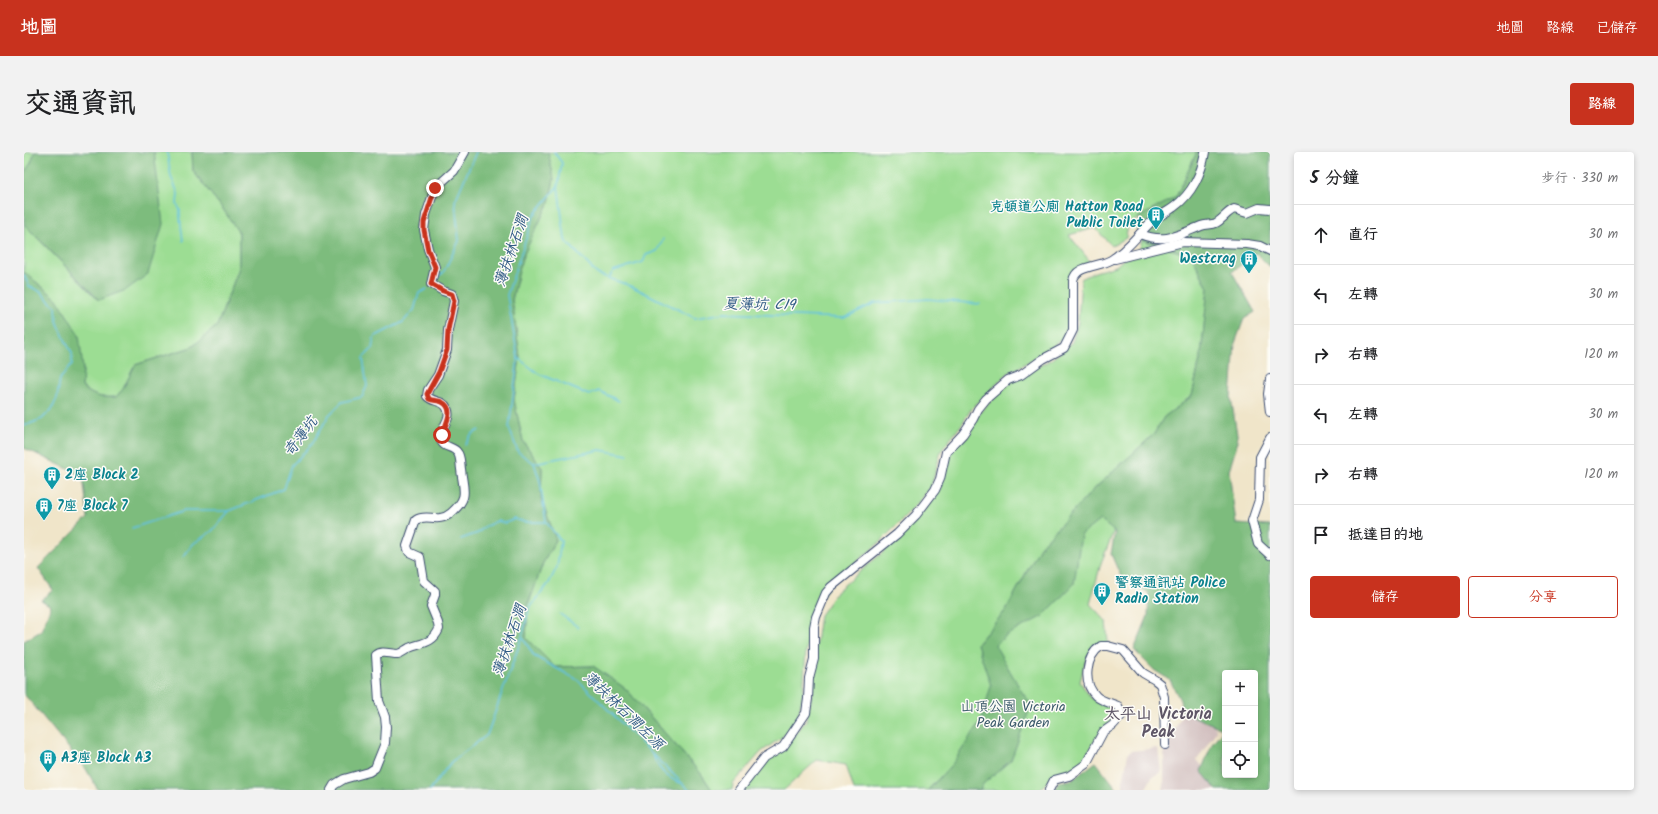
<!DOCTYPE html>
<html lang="zh-TW">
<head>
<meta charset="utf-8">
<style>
  :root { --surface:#fff; --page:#f2f2f2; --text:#202124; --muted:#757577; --line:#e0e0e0; --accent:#c8321e }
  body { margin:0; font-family:Kalam,"LXGW WenKai TC",sans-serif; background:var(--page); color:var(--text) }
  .controls { position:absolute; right:12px; bottom:12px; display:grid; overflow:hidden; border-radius:4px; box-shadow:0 2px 6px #0003 }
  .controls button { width:36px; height:36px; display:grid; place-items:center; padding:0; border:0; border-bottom:1px solid var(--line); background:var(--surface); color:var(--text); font:20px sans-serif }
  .stop { position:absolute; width:12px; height:12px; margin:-9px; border:3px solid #c8321e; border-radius:50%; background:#fff }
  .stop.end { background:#c8321e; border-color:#fff; box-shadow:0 1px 4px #0008 }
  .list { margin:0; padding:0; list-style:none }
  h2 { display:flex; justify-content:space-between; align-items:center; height:52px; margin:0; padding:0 16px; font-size:17px }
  h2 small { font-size:13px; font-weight:400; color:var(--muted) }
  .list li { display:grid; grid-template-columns:26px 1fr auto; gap:12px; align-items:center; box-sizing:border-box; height:60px; padding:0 16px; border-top:1px solid var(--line) }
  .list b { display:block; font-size:15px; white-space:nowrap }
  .list em { font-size:13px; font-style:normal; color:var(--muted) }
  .actions { display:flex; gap:8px; padding:12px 16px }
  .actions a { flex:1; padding:9px 0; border:1px solid var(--accent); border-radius:4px; text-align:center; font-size:14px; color:var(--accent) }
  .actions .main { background:var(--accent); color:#fff }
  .icon { flex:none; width:22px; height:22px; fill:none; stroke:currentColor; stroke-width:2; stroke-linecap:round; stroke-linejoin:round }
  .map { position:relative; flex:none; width:1246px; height:638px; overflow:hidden; border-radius:4px }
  header { display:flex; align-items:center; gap:24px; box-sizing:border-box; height:56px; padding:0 20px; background:var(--accent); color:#fff }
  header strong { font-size:19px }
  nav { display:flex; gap:22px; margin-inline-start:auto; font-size:14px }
  .intro { display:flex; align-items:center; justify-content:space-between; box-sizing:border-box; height:96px; padding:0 24px }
  h1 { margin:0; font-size:28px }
  .button { padding:10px 18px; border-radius:4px; background:var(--accent); color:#fff; font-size:14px; font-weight:700 }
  main { display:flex; gap:24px; padding:0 24px }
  aside { flex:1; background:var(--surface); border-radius:4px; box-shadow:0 2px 6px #0003 }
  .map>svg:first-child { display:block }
  .industrial { fill:#d2bfbf }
  .green { fill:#9cdd93; stroke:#5c8678 }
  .forest { fill:#7dbc7d; stroke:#4c766e; fill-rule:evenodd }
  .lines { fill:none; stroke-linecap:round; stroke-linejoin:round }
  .stream { stroke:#62c2e0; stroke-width:1.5 }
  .minor-casing { stroke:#3b4a6e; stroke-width:10 }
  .minor { stroke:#fff; stroke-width:8 }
  .route { stroke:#c8321e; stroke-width:5 }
  .labels { text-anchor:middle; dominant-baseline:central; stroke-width:3; stroke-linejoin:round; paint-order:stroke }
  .culture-label { font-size:14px; font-weight:bold; fill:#0d838f; stroke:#fdfcf7; text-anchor:start }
  .park-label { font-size:14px; fill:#3b5a6b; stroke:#fdfcf7 }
  .water-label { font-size:15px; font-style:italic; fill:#305b85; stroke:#fdfcf7 }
  .quarter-label { font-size:16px; font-weight:bold; fill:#5f5767; stroke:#fdfcf7 }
</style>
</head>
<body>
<header>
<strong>地圖</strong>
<nav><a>地圖</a><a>路線</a><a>已儲存</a></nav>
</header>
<div class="intro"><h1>交通資訊</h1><a class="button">路線</a></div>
<main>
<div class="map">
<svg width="1246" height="638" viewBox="0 0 1246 638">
  <rect width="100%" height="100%" fill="#fdfcf7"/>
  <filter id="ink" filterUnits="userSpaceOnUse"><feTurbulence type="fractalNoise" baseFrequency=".025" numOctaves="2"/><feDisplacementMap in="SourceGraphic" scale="8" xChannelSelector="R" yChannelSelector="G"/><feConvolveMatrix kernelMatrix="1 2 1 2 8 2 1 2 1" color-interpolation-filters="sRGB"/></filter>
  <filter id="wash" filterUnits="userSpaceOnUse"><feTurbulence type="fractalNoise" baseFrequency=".012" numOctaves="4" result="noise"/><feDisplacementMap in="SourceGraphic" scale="16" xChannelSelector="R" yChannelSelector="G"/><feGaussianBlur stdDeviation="0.9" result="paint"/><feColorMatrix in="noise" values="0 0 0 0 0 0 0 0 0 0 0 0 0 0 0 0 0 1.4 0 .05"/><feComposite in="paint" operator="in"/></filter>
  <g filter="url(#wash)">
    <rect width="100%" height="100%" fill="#f0e5c9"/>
    <g class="industrial">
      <path d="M 1160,559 L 1189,569 L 1192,577 L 1191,581 L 1173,608 L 1199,638 L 1139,638 L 1140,632 L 1140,593 L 1143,593 Z"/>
      <path d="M 1134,596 L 1137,620 L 1128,625 L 1121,638 L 1099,638 L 1099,626 L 1100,626 L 1104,601 L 1108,599 Z"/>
    </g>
    <g class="green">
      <path d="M 0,0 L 11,0 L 7,11 L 0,21 Z"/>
      <path d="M 130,0 L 168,0 L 169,19 L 199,57 L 215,81 L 215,116 L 193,174 L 168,195 L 111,213 L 99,237 L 92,245 C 76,246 71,245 58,235 L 59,217 L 33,147 L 0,120 L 0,72 L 74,148 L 133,32 Z"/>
      <path d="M 524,0 L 1173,0 L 1152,45 L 1104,72 L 1102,86 L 1088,94 L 1071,76 L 1045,83 L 1068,112 L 1049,121 L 1045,169 L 1040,185 L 1023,199 L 983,222 L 947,257 L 938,272 L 917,299 L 907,335 L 888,358 L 856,390 L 806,433 L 787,460 L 782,498 L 779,541 L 774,565 L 758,585 L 737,600 L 709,632 L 708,638 L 688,638 L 678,623 L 602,537 L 569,514 L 531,515 L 502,486 L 504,454 L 519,411 L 532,388 L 517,346 L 518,316 L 499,289 L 490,248 L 496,205 L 488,148 L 498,106 L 525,50 L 530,27 Z"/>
      <path d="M 1118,88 L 1168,104 L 1184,136 L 1177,203 L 1168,244 L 1140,265 L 1130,282 L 1068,339 L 1016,395 L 982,458 L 953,492 L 955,497 L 1074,361 L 1093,371 L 1077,411 L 1066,452 L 1082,469 L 1084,491 C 1060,500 1062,507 1056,530 L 1067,546 L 1094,561 L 1072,586 L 1058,613 L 1031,622 L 1015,638 L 916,638 L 913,628 L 904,638 L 830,638 L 822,613 L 793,608 L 760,638 L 717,638 L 743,606 L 764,591 L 782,569 L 788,542 L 791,499 L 796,463 L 813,439 L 863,397 L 895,364 L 915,339 L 925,303 L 954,262 L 988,229 L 1028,207 L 1048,190 L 1054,171 L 1057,127 L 1071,120 L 1092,114 L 1101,106 L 1114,103 Z"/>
    </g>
    <g class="forest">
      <path d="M 11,0 L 130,0 L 139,72 L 124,122 L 102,138 L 75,148 L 0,72 L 0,21 L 7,11 Z"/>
      <path d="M 168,0 L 524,0 L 530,27 L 525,50 L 498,106 L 488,148 L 496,205 L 490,248 L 499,289 L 518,316 L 517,346 L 532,388 L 519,411 L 504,453 L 502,486 L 531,515 L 569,514 L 602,537 L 678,623 L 688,638 L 74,638 L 62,617 L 0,542 L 0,489 L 17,479 L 27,454 L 17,448 L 29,438 L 14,416 L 64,366 L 59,324 L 0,296 L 0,120 L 33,147 L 55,183 L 59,217 L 58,235 C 71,245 76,246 92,245 L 99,237 L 111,213 L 168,195 L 193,174 L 215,116 L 215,81 L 199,57 L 169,19 Z"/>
      <path d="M 1173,0 L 1246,0 L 1246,115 L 1232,101 L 1208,120 L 1231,160 L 1220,167 L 1211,191 L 1207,245 L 1214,289 L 1205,319 L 1212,372 L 1246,374 L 1246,638 L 1193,638 L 1177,619 L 1189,590 L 1200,577 L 1158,560 L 1156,548 L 1146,528 L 1130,518 L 1110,498 L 1124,464 L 1125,441 L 1097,425 L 1087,402 L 1091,380 L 1076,368 L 1057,383 L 1050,432 L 1019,464 L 983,483 L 971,493 L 998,540 L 1004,548 L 1006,556 L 987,608 L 959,632 L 956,638 L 904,638 L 929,611 L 957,569 L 967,534 L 953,492 L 982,458 L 1016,395 L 1068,339 L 1130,282 L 1140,265 L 1168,244 L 1177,203 L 1184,136 L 1168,104 L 1112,86 L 1115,65 L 1152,45 ZM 1201,521 L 1231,521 L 1231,623 L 1201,623 Z"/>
      <path d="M 1072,610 L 1094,638 L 1031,638 L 1035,630 L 1048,628 Z"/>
    </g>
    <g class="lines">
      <g class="stream">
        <path d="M 143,0 L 147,25 L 154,41 L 153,52 L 156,58 L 156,65 L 159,89"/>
        <path d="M 534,34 L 541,88 L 573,122 L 607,134 L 671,166 L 700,161 L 820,166 L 851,151 L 904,147 L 956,152"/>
        <path d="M 0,123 L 5,134 L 17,140 L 23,147 L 32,155 L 33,169 L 43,192 L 48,201 L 48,212 L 36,227 L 33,246 L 28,257 L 18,267 L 0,274"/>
        <path d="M 412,126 L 419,121 L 435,89 L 431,49 L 452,0"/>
        <path d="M 585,126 L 589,119 L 619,110 L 622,103 L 633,99 L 639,87"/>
        <path d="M 494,206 L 515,222 L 565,243 L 575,239 L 595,249"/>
        <path d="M 441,293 L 447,283 L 455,278"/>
        <path d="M 510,311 L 576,298 L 604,303"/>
        <path d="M 108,376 L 160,359 L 205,359 L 260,337 L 268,313 L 288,292 L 305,263 L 318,250 L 338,245 L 343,234 L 339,206 L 348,197 L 350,185 L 379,170 L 390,158 L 395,141 L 403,137"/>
        <path d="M 437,387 L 454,381 L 460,375 L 473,369 L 481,371 L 491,367 L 500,370 L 522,370"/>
        <path d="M 159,405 L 169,392 L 188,379 L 205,359"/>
        <path d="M 536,462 L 554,475"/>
        <path d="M 499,486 L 510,504 L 554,528 L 665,638"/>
        <path d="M 629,602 C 633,617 643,626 657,631"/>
        <path d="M 406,638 L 427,610 L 463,583 L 498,485 L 505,457 L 525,431 L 533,415 L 537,389 L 522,370 L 516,329 L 510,311 L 494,300 L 485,276 L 494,206 L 483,143 L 510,63 L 534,34 L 538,11 L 530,0"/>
      </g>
    </g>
  </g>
  <g filter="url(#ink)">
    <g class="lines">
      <g class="minor-casing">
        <g id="minor">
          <path d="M 1116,82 C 1141,92 1154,83 1177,74 C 1182,72 1188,73 1192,71 C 1199,67 1202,61 1210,57 L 1223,61 L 1235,56 L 1246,57"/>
          <path d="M 1091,107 L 1159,90 L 1223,92 L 1236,94 L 1246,99"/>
          <path d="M 1246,227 L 1244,242 L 1246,260"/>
          <path d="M 1246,286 L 1236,305 L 1235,348 L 1228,369 L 1234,392 L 1246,403"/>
          <path d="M 307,638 L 310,633 L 320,627 L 345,620 L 351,616 L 361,591 L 362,575 L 361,565 L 355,549 L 352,503 C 358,498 366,502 374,502 C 378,501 381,498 385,496 C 396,491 409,492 415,477 L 414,471 L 407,454 L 411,443 L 411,439 L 400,429 L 396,405 L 385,400 L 383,394 L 392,368 C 403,361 414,372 427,361 C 446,345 439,338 437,317 C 436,312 437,304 433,300 C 429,294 418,296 417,287 C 415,276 429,268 423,256 C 419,247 408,251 403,244 L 404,238 L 414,223 L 423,198 L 424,178 L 430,149 L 428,142 L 419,139 L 407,132 L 411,115 L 404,97 L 400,78 L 402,63 L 411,36 L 430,19 L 441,0"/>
          <path d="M 715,638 L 740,606 L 759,595 L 782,561 L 784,547 L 785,526 L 790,507 L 790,475 L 792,465 L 802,441 L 807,435 L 873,382 L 892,363 L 911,338 L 916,327 L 922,300 L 939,282 L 949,267 L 954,257 L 962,247 L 984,228 L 997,223 L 1019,207 L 1040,196 L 1049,178 L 1049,129 C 1051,113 1075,115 1087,108 C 1102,99 1112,85 1125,72 C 1132,65 1142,61 1150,55 C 1168,42 1178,21 1181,0"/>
          <path d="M 1025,638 L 1030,628 L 1045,624 L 1062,612 L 1079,580 L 1089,573 L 1098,563 L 1094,554 C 1087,551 1077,549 1072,544 C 1058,531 1062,504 1077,494 L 1084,494 L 1099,498 L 1119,521 L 1131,528 L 1136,532 L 1140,545 L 1141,593"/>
        </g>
      </g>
      <use href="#minor" class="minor"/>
    </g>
  </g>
  <g class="lines" filter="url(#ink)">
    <path class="route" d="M 411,36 L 400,70 L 400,78 L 404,98 L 411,115 L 407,132 L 419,139 L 428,142 L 430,149 L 424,178 L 423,198 L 415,220 L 403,242 L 405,247 C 409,249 414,248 418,250 C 432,257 421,273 418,283"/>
  </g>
  <defs>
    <g id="building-pin" transform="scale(0.9)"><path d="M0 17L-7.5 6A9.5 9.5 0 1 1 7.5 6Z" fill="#0f9aa8" stroke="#fdfcf7"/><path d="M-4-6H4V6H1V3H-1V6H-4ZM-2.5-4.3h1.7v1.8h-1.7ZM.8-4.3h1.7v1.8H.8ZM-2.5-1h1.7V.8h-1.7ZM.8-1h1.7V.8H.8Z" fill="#fff"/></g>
  </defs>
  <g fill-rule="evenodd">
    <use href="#building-pin" x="1132" y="63"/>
    <use href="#building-pin" x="1225" y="107"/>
    <use href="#building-pin" x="28" y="323"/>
    <use href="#building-pin" x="20" y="354"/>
    <use href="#building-pin" x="1078" y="439"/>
    <use href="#building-pin" x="24" y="606"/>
  </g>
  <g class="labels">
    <g class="culture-label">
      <text x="1119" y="55" text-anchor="end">克頓道公廁 Hatton Road<tspan x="1119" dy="16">Public Toilet</tspan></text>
      <text x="1212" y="107" text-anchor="end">Westcrag</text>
      <text x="41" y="323">2座 Block 2</text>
      <text x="33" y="354">7座 Block 7</text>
      <text x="1091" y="431">警察通訊站 Police<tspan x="1091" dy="16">Radio Station</tspan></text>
      <text x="37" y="606">A3座 Block A3</text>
    </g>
    <g class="park-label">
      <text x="989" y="555">山頂公園 Victoria<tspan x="989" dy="16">Peak Garden</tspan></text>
    </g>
    <g class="water-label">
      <text transform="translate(488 99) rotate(-71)">薄扶林石澗</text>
      <text transform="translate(735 153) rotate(1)">夏薄坑 C19</text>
      <text transform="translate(277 285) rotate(-53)">奇薄坑</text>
      <text transform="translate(486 489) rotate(-71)">薄扶林石澗</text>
      <text transform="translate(599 559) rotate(44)">薄扶林石澗左源</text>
    </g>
    <g class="quarter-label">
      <text x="1134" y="562">太平山 Victoria<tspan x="1134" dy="18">Peak</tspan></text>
    </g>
  </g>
</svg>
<div class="controls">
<button>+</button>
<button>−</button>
<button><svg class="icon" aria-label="locate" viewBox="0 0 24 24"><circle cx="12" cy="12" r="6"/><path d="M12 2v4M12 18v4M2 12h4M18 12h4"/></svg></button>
</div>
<div class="stop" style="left:418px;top:283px"></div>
<div class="stop end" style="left:411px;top:36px"></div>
</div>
<aside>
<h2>5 分鐘<small>步行 · 330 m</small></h2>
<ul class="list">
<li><svg class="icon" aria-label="ahead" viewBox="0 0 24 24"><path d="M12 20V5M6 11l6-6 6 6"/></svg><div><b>直行</b></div><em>30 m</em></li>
<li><svg class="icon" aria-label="left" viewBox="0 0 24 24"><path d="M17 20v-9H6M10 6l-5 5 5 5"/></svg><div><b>左轉</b></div><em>30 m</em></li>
<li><svg class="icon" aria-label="right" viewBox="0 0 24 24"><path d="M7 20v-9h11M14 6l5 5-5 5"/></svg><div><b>右轉</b></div><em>120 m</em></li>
<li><svg class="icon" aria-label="left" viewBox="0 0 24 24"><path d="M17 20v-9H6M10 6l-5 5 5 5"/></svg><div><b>左轉</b></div><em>30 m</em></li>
<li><svg class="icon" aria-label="right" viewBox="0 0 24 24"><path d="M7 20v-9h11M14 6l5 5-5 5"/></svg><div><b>右轉</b></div><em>120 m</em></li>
<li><svg class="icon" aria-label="arrive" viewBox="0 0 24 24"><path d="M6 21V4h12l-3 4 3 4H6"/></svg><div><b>抵達目的地</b></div></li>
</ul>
<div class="actions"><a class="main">儲存</a><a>分享</a></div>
</aside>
</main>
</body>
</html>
